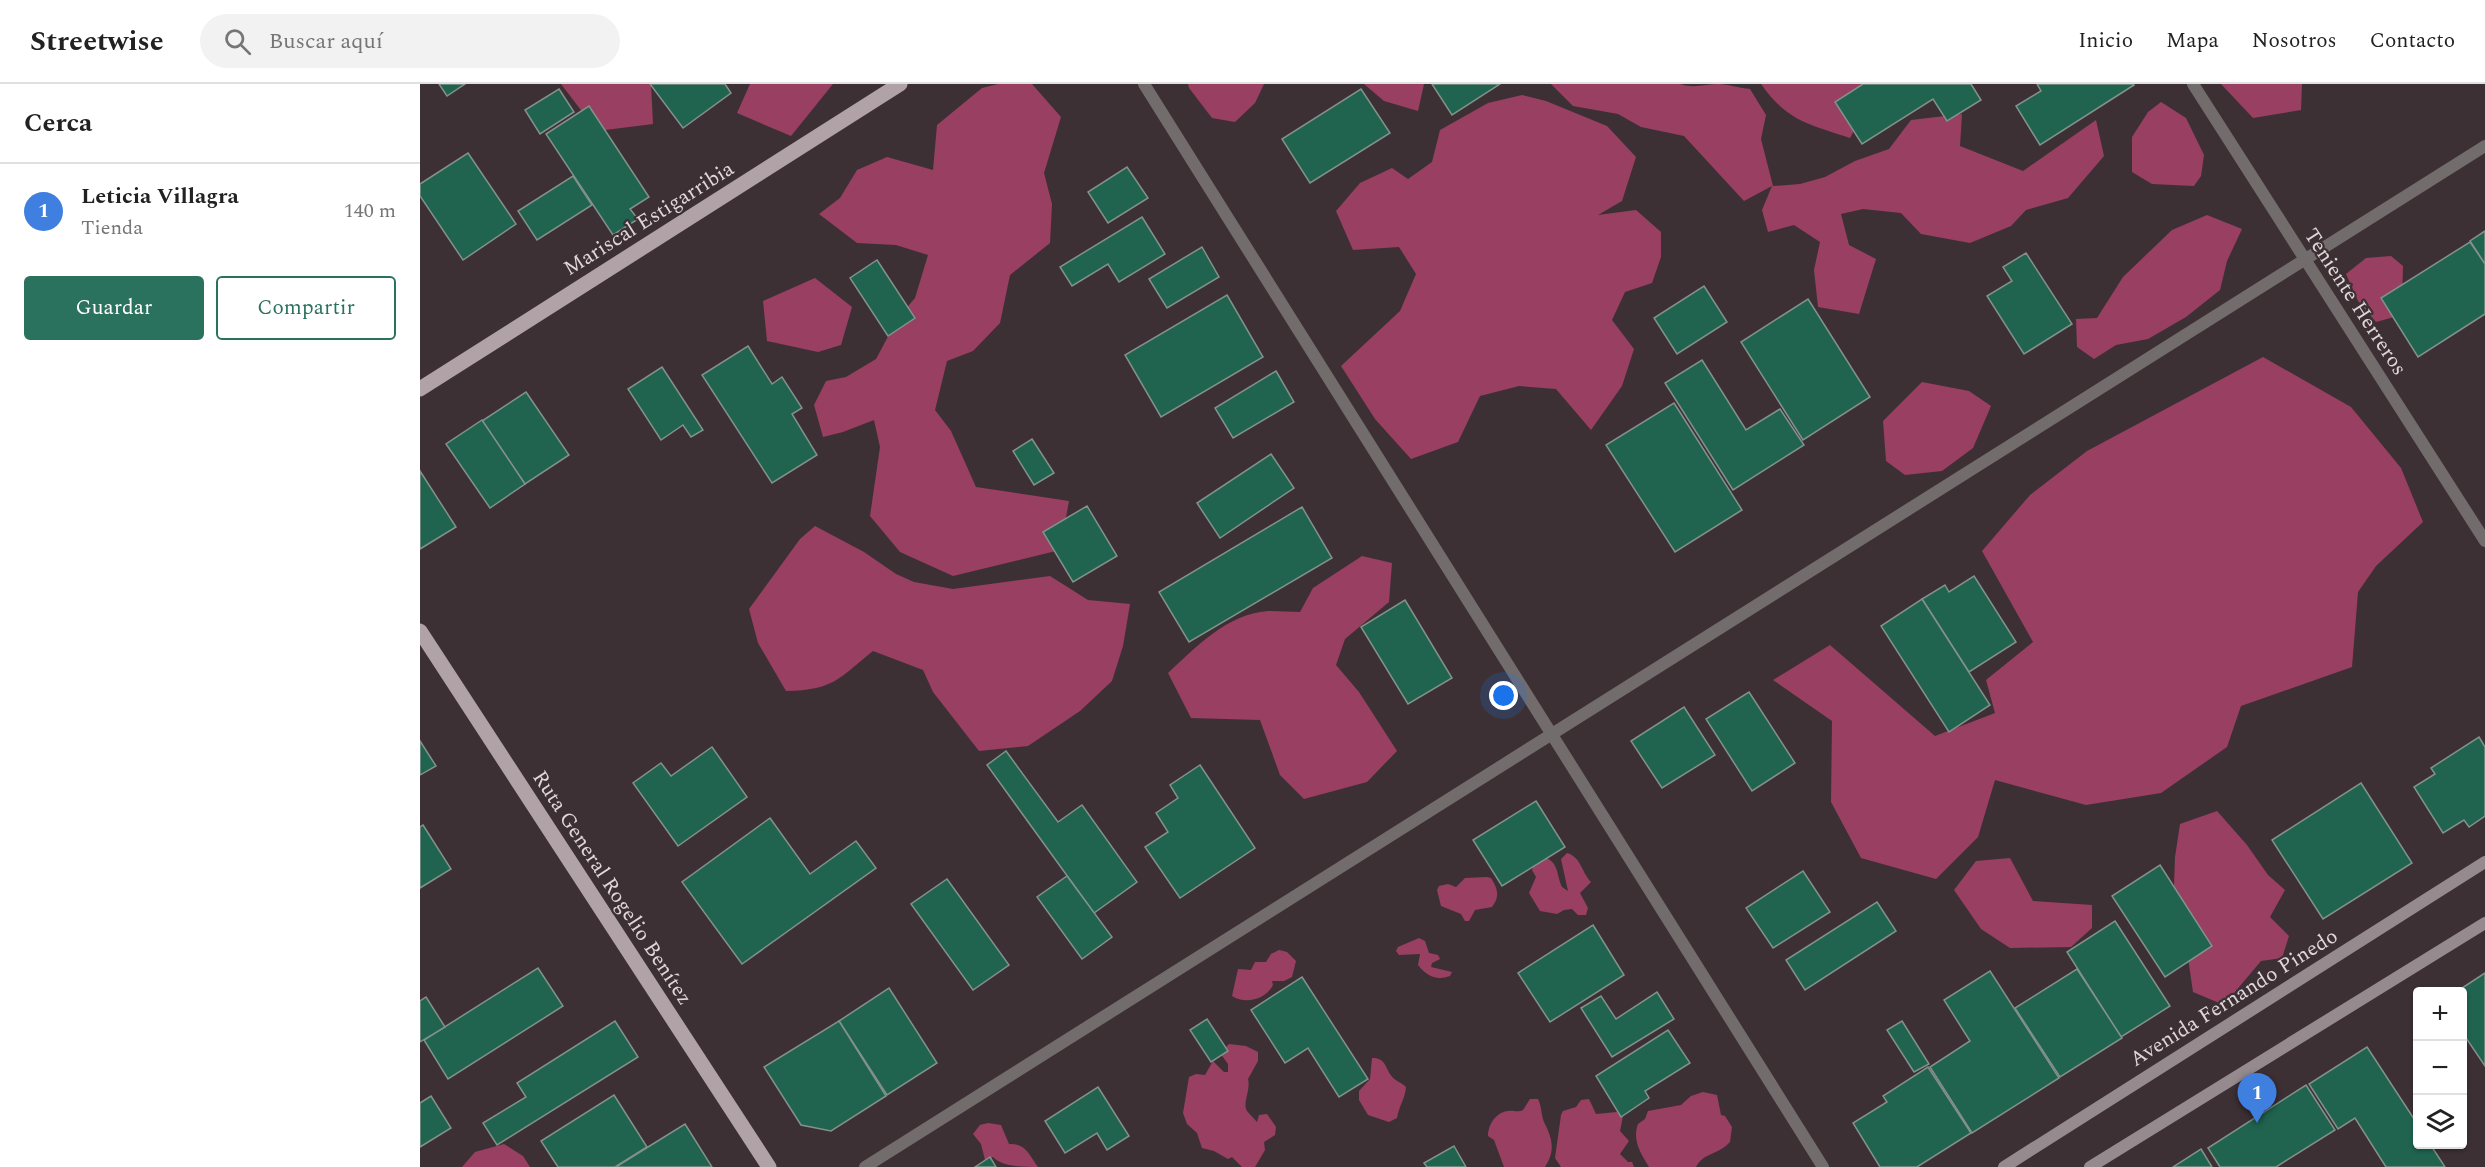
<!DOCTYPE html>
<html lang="es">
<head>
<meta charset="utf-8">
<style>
  :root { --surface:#fff; --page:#f2f2f2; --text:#222; --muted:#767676; --line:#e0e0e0; --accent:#2a725e }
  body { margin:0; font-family:Spectral,serif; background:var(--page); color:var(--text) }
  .controls { position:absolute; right:18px; bottom:18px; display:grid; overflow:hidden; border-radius:6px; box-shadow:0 2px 4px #0004 }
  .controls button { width:54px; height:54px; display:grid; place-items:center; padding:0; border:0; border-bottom:2px solid var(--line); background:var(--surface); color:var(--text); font:30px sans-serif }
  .you { position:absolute; left:1084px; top:612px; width:21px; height:21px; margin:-15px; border:4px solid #fff; border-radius:50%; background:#1a73e8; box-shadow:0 0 0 9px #1a73e833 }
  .badge { display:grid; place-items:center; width:39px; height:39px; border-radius:50%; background:var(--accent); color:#fff; font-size:20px; font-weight:700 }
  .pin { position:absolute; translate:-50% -50px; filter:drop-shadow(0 2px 3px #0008) }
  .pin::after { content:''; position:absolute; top:32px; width:21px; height:18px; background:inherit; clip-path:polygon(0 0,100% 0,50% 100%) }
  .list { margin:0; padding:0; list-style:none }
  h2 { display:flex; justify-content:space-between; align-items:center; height:78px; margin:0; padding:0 24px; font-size:26px }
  h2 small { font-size:20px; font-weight:400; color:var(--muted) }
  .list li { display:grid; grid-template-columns:39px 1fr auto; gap:18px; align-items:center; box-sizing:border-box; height:96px; padding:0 24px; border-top:2px solid var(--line) }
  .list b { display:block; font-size:22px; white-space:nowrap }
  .list p { margin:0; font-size:20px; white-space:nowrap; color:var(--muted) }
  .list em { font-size:20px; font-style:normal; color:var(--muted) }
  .actions { display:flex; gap:12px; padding:18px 24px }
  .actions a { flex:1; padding:14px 0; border:2px solid var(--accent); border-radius:6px; text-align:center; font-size:21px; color:var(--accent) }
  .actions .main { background:var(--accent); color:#fff }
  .icon { flex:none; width:33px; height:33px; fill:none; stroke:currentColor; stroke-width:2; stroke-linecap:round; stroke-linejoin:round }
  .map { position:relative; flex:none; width:2065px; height:1083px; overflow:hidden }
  header { display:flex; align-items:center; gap:36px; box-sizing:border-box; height:84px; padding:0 30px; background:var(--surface); border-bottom:2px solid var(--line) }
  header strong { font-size:28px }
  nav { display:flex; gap:33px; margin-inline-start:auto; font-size:21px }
  .search { width:420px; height:54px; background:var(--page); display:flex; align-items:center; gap:15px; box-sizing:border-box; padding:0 21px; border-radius:33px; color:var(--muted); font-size:22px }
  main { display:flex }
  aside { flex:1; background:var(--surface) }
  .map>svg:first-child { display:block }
  .forest { fill:#993f62 }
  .building { fill:#20634f; stroke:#82928b; stroke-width:1.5 }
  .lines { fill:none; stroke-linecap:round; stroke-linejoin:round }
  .street { stroke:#726c6d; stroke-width:12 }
  .secondary { stroke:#958a8d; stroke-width:12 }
  .primary { stroke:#b0a2a6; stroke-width:15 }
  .labels { text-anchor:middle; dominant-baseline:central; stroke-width:4.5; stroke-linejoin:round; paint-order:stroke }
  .street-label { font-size:21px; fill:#e0d7da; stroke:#3d3034 }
</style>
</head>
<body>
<header>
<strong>Streetwise</strong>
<div class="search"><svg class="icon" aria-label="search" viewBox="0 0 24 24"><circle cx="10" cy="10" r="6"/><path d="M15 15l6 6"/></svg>Buscar aquí</div>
<nav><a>Inicio</a><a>Mapa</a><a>Nosotros</a><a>Contacto</a></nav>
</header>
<main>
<aside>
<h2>Cerca<small></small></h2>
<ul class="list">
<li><span class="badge" style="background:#3f7fe0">1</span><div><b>Leticia Villagra</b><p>Tienda</p></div><em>140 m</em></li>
</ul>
<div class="actions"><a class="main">Guardar</a><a>Compartir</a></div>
</aside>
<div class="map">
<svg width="2065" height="1083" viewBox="0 0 2065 1083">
  <rect width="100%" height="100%" fill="#3d3034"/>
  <g class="forest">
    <path d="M 141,0 L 231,0 L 233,40 L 177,47 Z"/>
    <path d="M 330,0 L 413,0 L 371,52 L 317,29 Z"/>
    <path d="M 578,0 L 612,0 L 641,33 L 624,89 L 632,120 L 630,159 L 590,191 L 580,239 L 553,267 L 527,277 L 515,326 L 531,347 L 556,403 L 649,417 L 640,466 L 533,492 L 480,468 L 450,432 L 460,363 L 454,336 L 423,348 L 403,353 L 394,321 L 406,297 L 426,293 L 456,275 L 478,234 L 495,214 L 508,171 L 476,161 L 437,159 L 399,130 L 420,114 L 437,86 L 467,73 L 513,86 L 517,41 L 562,4 Z"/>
    <path d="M 768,0 L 844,0 L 835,19 L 815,38 L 792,34 L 769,4 Z"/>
    <path d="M 944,0 L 1004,0 L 998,27 L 964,17 Z"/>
    <path d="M 1131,0 L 1260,0 C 1275,5 1285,0 1300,0 C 1310,1 1320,4 1330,5 L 1346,31 L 1341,55 L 1353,102 L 1380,100 L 1405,93 L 1435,77 L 1469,65 L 1491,36 L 1542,30 L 1540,62 L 1603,87 L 1676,36 L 1684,72 L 1648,114 L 1606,126 L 1591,142 L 1550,159 L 1501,150 L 1481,129 L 1443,125 L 1421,130 L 1429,161 L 1456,175 L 1439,230 L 1398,223 L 1394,186 L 1400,158 L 1374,141 L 1348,148 L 1342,126 L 1352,102 L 1324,117 L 1264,52 L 1221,43 L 1198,30 L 1153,22 Z"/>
    <path d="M 1341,0 L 1460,0 L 1430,54 C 1388,40 1367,37 1341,0 Z"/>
    <path d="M 1801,0 L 1882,0 L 1881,26 L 1833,34 Z"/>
    <path d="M 1102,11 L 1126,17 L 1187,42 L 1216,73 L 1202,117 L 1178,131 L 1216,126 L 1241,148 L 1241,173 L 1232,199 L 1205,208 L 1192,236 L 1214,265 L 1202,302 L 1171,346 L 1136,305 L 1099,302 L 1060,312 L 1038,358 L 991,375 L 955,335 L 921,282 L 980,227 L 996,190 L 979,163 L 933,166 L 916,127 L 940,99 L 972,84 L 988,95 L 1012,78 L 1020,46 L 1068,19 Z"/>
    <path d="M 1741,18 L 1766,34 L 1784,71 L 1781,92 L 1774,102 L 1732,100 L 1712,88 L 1712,53 L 1728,28 Z"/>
    <path d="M 1787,131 L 1822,145 L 1807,177 L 1800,206 L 1766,233 L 1728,255 L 1696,261 L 1674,275 L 1657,263 L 1656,235 L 1677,234 L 1703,193 L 1752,146 Z"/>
    <path d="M 1971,172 L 1983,182 L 1982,216 L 1974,233 L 1956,238 L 1938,217 L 1926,190 L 1946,174 Z"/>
    <path d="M 395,194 L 432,223 L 421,261 L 398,268 L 347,257 L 343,217 Z"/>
    <path d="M 1843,273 L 1931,323 L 1981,384 L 2003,438 L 1956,482 L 1938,508 L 1932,583 L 1821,622 L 1807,663 L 1741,709 L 1666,721 L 1575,696 L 1558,753 L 1516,795 L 1441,774 L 1411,718 L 1412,637 L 1353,596 L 1410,561 L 1515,652 L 1575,629 L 1566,596 L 1613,558 L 1562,467 L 1610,411 L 1667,367 Z"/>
    <path d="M 1502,298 L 1549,307 L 1571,322 L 1553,364 L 1522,387 L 1485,391 L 1466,377 L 1463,337 Z"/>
    <path d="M 395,442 L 444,468 L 476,490 L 494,498 L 533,505 L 630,492 L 668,516 L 710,520 L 703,562 L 692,597 L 660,627 L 608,662 L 559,667 L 513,608 L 503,586 L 453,567 C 418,595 414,606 366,607 L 338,559 L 329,525 L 380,455 Z"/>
    <path d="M 942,472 L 972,479 L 969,518 L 925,555 L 916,581 L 939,608 L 977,667 L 947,698 L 884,715 L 860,691 L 840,636 L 771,634 L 748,589 C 776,563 807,530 848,527 C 859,527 870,528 880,528 L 893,504 Z"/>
    <path d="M 1797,727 L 1827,761 L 1848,791 L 1865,806 L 1850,833 L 1869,852 L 1862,874 L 1841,877 L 1804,921 L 1773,908 L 1767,867 L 1753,830 L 1755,773 L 1760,740 Z"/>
    <path d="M 1147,769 C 1161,773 1161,787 1171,798 L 1160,809 L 1168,824 L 1166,831 L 1158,831 L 1152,825 L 1144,826 L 1137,830 L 1120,827 L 1109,809 L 1116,793 L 1112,786 L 1115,778 L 1122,773 C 1139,776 1136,790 1142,803 L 1148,807 L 1141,775 Z"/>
    <path d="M 1590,774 L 1613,817 L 1672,821 L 1672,844 L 1651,863 L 1590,864 L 1561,845 L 1534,806 L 1556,777 Z"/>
    <path d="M 1067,793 L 1071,794 C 1078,805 1080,813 1072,823 L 1055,826 L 1049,837 L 1045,837 L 1041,830 L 1021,822 L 1017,806 L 1019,802 L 1028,800 L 1036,803 L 1045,794 Z"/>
    <path d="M 999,854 L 1005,857 L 1009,869 L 1018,871 L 1020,875 L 1012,879 L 1011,883 L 1032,888 L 1030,892 C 1016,897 1007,892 998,881 L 1000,870 L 979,871 L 976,867 L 978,863 Z"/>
    <path d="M 859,866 L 867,868 L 876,877 L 872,893 L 864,897 L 852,897 L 853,901 C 846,915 826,921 812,912 L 818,885 L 831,886 L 835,878 L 846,878 L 851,870 Z"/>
    <path d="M 809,960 L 826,962 L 838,968 L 838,977 L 828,995 C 831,1006 822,1020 827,1027 C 830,1031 834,1034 837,1038 L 839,1031 L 847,1030 L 856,1043 L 855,1051 L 844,1058 L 845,1066 L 835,1083 L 822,1083 L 812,1073 L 808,1075 L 794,1067 L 782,1064 L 777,1049 L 767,1040 L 763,1029 L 769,993 L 776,990 L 785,991 L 793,977 L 804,988 L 808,988 L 808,980 L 800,969 Z"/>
    <path d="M 952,974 C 965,974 965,982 970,990 C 974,997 981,998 986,1003 C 985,1015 979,1022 977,1034 L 969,1038 L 948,1031 L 939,1016 L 939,1007 L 950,995 Z"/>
    <path d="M 1283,1008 L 1297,1011 L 1301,1031 L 1305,1032 L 1312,1043 L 1310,1058 C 1298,1071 1283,1069 1276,1083 L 1229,1083 C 1221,1070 1212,1056 1218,1040 L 1225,1035 L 1228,1027 L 1261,1021 L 1271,1012 Z"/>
    <path d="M 1110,1015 L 1118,1015 C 1122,1023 1121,1031 1124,1038 C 1132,1054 1136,1066 1125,1083 L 1084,1083 L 1074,1056 L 1068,1052 C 1068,1041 1076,1028 1088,1027 C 1094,1026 1097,1029 1103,1026 Z"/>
    <path d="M 1169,1015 L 1176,1030 L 1197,1028 L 1203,1032 L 1200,1047 L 1209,1057 L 1200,1070 L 1208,1078 L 1212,1078 L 1214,1083 L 1141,1083 L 1135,1074 L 1141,1031 L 1143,1027 L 1156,1023 L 1161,1016 Z"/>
    <path d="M 568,1039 L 581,1041 L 589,1060 C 606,1059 609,1071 618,1083 C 604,1083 582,1083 573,1073 L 565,1076 L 561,1060 L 553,1050 L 560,1041 Z"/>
    <path d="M 84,1060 L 103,1072 L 110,1083 L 42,1083 L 55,1068 Z"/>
  </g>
  <g class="building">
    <path d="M 19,0 L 45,0 L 27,12 Z"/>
    <path d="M 230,0 L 305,0 L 311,9 L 263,44 Z"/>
    <path d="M 1012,0 L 1080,0 L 1032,31 Z"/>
    <path d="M 1443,0 L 1551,0 L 1561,16 L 1527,37 L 1513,15 L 1442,60 L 1415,18 Z"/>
    <path d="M 1617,0 L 1713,0 L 1714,1 L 1620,61 L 1596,22 L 1621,7 Z"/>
    <path d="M 139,5 L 154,28 L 120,50 L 105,26 Z"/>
    <path d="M 941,5 L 970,49 L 890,99 L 862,55 Z"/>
    <path d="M 169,22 L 229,113 L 210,125 L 218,135 L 193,151 L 126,50 Z"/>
    <path d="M 48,69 L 96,140 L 43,176 L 0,112 L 0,100 Z"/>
    <path d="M 707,83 L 728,114 L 688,139 L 668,108 Z"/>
    <path d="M 153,92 L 172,121 L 117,156 L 98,127 Z"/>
    <path d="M 722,133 L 745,170 L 699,198 L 688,180 L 652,202 L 640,183 Z"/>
    <path d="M 2065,147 L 2065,180 L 2050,157 Z"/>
    <path d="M 2050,158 L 2065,180 L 2065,230 L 1998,273 L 1961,214 Z"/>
    <path d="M 782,163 L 799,193 L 747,224 L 729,195 Z"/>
    <path d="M 1606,169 L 1652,240 L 1604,270 L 1567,212 L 1592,197 L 1583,183 Z"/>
    <path d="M 457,176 L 495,234 L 468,252 L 430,194 Z"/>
    <path d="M 1284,202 L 1307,238 L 1257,270 L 1234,234 Z"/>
    <path d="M 807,211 L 843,273 L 741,333 L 705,271 Z"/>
    <path d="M 1388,215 L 1450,313 L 1383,356 L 1321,258 Z"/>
    <path d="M 328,262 L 352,300 L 362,293 L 382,324 L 372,330 L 397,371 L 352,399 L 282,291 Z"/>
    <path d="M 1282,276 L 1326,346 L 1360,325 L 1384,361 L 1313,406 L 1245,299 Z"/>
    <path d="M 242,283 L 283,346 L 271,353 L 263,341 L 241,356 L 208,305 Z"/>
    <path d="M 856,287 L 874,318 L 813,354 L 795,324 Z"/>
    <path d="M 106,308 L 149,371 L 105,400 L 62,337 Z"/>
    <path d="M 1254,319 L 1322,426 L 1255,468 L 1186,361 Z"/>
    <path d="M 62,336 L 105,400 L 70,424 L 26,360 Z"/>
    <path d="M 612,355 L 634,389 L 614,401 L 593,367 Z"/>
    <path d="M 851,370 L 874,404 L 800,454 L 777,419 Z"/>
    <path d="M 0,387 L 36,443 L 0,465 Z"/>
    <path d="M 667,422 L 697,472 L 653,498 L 623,448 Z"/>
    <path d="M 882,423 L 912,474 L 769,558 L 739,508 Z"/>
    <path d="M 1554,492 L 1596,558 L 1549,588 L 1502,515 L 1525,501 L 1529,508 Z"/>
    <path d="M 1502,515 L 1570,621 L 1529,648 L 1461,542 Z"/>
    <path d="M 985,516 L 1032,594 L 988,620 L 941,543 Z"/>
    <path d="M 1329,608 L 1375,679 L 1332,707 L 1286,635 Z"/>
    <path d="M 1264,623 L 1295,671 L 1242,704 L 1211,657 Z"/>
    <path d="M 2059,653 L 2065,663 L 2065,732 L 2049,743 L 2044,736 L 2023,749 L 1994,703 L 2015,690 L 2011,684 Z"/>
    <path d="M 0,657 L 16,682 L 0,691 Z"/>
    <path d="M 292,663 L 327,713 L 258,762 L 213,699 L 241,679 L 251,692 Z"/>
    <path d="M 586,667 L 638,738 L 662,721 L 717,798 L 674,829 L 567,681 Z"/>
    <path d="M 780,681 L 835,764 L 760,814 L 725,763 L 748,748 L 736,729 L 758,714 L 750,701 Z"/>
    <path d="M 1941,699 L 1992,779 L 1903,835 L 1852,756 Z"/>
    <path d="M 1116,717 L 1145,763 L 1082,802 L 1053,756 Z"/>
    <path d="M 350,734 L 390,790 L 436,757 L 456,784 L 322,880 L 262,798 Z"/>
    <path d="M 3,741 L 31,785 L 0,804 L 0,743 Z"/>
    <path d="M 1740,781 L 1792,862 L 1745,893 L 1692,812 Z"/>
    <path d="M 1383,787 L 1410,828 L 1353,864 L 1326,824 Z"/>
    <path d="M 647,792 L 692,853 L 662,875 L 617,813 Z"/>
    <path d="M 527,795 L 589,881 L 553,906 L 491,820 Z"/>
    <path d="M 1457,818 L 1476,847 L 1385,906 L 1366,876 Z"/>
    <path d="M 1695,837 L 1750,922 L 1701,953 L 1647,868 Z"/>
    <path d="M 1173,841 L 1204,891 L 1130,938 L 1098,889 Z"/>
    <path d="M 118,884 L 143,922 L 28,995 L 4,956 Z"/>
    <path d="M 1657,885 L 1702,954 L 1640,993 L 1595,924 Z"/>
    <path d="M 1570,887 L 1639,994 L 1552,1049 L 1510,983 L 1550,957 L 1524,916 Z"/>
    <path d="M 2065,889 L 2065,982 L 2042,948 L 2042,908 L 2036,908 Z"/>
    <path d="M 882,893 L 948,995 L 919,1013 L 888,964 L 865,979 L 831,926 Z"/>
    <path d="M 469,904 L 517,979 L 467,1011 L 419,937 Z"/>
    <path d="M 1237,908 L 1254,935 L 1192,973 L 1161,924 L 1181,912 L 1196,935 Z"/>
    <path d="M 6,913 L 25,943 L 0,958 L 0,917 Z"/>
    <path d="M 787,935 L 808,967 L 791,978 L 770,946 Z"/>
    <path d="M 195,937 L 218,973 L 77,1061 L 63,1039 L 106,1013 L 97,999 Z"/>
    <path d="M 419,937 L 466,1012 L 411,1047 L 381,1041 L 344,983 Z"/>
    <path d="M 1482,937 L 1509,980 L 1494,988 L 1467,946 Z"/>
    <path d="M 1248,946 L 1270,979 L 1225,1007 L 1229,1014 L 1201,1033 L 1176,992 Z"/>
    <path d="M 1947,963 L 1998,1041 L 1998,1060 L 2010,1060 L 2025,1083 L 1966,1083 L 1935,1034 L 1918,1045 L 1889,1000 Z"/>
    <path d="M 1508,983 L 1551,1049 L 1497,1083 L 1460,1083 L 1433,1039 L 1467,1018 L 1463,1012 Z"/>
    <path d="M 1886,1001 L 1915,1046 L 1856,1083 L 1800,1083 L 1788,1064 Z"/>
    <path d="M 678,1003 L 709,1052 L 687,1066 L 677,1049 L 645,1069 L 625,1037 Z"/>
    <path d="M 194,1011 L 227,1063 L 195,1083 L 138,1083 L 121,1057 Z"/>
    <path d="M 11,1012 L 31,1044 L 0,1063 L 0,1019 Z"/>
    <path d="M 265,1040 L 292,1083 L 196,1083 L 228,1063 Z"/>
    <path d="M 1034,1062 L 1046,1083 L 1007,1083 L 1004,1079 Z"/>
    <path d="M 1781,1065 L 1792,1083 L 1753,1083 Z"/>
    <path d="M 570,1073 L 576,1083 L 555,1083 Z"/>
  </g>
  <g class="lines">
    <g class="street">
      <path d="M 724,0 L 1403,1083"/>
      <path d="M 1773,0 L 2065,457"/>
      <path d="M 445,1083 L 2065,62"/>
    </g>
    <g class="secondary">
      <path d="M 1584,1083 L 2065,778"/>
      <path d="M 1670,1083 L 2065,839"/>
    </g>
    <g class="primary">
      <path d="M 0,305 L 480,0"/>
      <path d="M 0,547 L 349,1083"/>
    </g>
  </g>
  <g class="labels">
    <g class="street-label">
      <text transform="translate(229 135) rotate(-32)">Mariscal Estigarribia</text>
      <text transform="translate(1935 218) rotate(57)">Teniente Herreros</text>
      <text transform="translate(192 804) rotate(57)">Ruta General Rogelio Benítez</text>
      <text transform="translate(1814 914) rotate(-32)">Avenida Fernando Pinedo</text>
    </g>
  </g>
</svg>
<div class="controls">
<button>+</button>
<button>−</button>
<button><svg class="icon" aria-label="layers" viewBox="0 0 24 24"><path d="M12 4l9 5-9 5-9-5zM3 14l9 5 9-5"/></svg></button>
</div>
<div class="you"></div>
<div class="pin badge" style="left:1837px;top:1039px;background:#3f7fe0">1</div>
</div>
</main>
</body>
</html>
